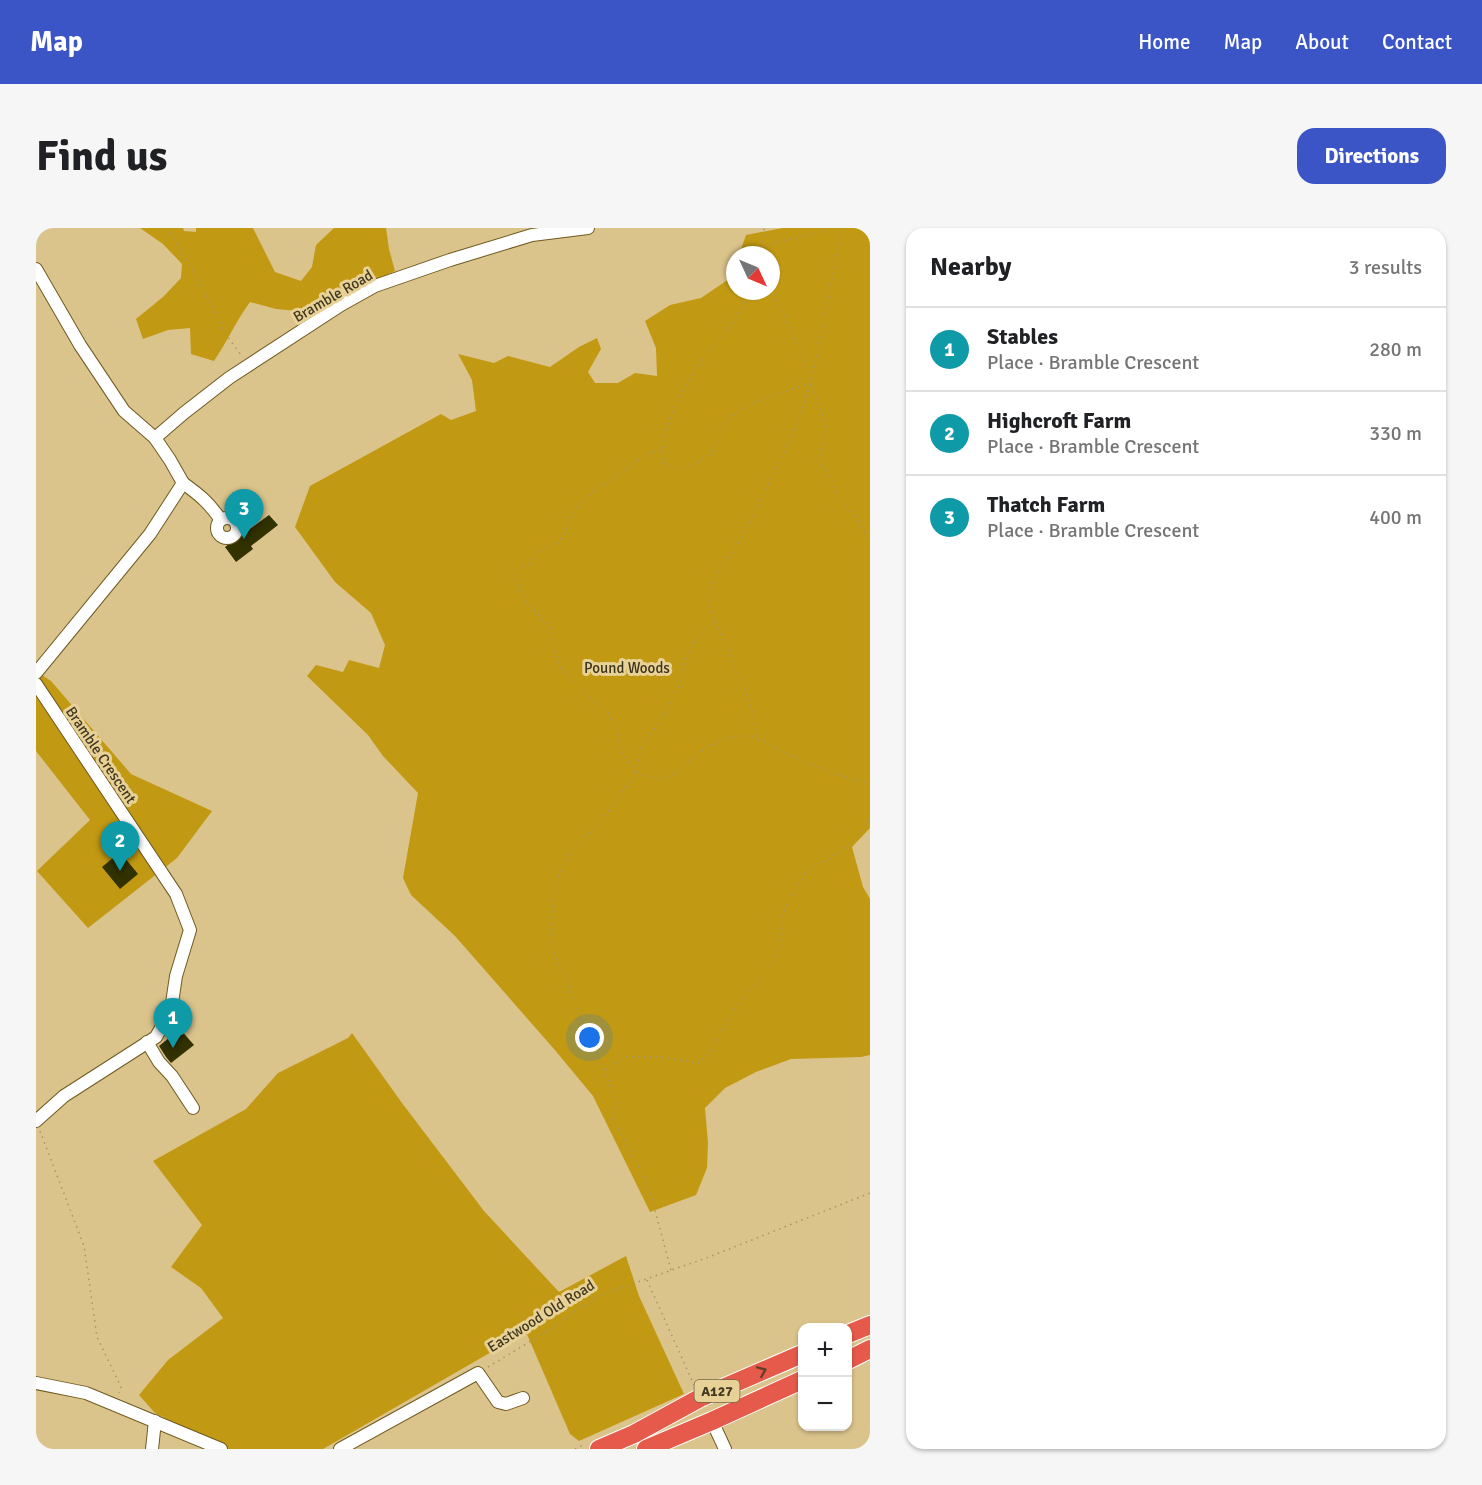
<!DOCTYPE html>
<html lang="en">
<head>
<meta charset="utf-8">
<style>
  :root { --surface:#fff; --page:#f6f6f6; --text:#202124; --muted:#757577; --line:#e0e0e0; --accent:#3b55c7 }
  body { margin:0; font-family:Signika,sans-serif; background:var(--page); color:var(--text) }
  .controls { position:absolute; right:18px; bottom:18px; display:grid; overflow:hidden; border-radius:12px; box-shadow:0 2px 4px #0004 }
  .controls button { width:54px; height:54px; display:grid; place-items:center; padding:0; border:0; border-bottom:2px solid var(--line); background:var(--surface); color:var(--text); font:30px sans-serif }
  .compass { position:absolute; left:690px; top:18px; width:54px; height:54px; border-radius:50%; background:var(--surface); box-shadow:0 2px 4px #0004; rotate:134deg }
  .you { position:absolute; left:554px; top:810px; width:21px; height:21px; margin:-15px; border:4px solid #fff; border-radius:50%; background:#1a73e8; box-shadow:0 0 0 9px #1a73e833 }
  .badge { display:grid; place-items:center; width:39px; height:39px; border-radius:50%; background:var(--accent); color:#fff; font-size:20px; font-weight:700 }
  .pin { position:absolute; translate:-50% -50px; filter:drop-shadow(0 2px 3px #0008) }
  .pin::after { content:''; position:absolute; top:32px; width:21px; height:18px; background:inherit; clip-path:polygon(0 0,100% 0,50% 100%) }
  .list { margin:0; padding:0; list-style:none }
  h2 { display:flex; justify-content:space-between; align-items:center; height:78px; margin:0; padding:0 24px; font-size:26px }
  h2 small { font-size:20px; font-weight:400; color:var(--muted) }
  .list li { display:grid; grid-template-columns:39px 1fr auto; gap:18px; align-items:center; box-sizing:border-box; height:84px; padding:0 24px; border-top:2px solid var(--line) }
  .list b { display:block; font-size:22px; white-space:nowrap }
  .list p { margin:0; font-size:20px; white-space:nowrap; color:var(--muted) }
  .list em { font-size:20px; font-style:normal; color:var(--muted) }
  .map { position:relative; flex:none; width:834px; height:1221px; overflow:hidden; border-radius:18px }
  header { display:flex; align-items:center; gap:36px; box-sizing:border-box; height:84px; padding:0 30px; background:var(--accent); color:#fff }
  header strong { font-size:28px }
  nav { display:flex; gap:33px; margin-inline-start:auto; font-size:21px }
  .intro { display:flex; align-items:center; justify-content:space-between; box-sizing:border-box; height:144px; padding:0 36px }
  h1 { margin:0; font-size:42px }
  .button { padding:15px 27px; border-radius:18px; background:var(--accent); color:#fff; font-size:21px; font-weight:700 }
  main { display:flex; gap:36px; padding:0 36px }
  aside { flex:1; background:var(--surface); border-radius:18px; box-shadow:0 2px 4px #0004 }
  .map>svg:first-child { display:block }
  .green { fill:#c29912 }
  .building { fill:#323100 }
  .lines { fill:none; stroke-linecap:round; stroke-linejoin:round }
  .minor-casing { stroke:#6f5a21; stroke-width:14 }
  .highway-casing { stroke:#fff; stroke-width:20 }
  .path { stroke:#a79567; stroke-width:1.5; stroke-dasharray:1.5 4.5; stroke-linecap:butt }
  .minor { stroke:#fff; stroke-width:12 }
  .highway { stroke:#e55a4a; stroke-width:18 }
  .oneway { stroke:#623f28 }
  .labels { text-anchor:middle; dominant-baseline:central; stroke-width:6; stroke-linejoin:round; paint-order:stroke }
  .shield { fill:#e8d197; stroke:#736644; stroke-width:1.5 }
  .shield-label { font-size:14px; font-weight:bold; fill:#413820 }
  .street-label { font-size:15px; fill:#413820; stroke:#e8d197 }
  .park-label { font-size:15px; fill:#3b321a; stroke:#e8d197 }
</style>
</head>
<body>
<header>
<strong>Map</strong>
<nav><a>Home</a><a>Map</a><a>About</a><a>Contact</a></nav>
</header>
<div class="intro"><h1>Find us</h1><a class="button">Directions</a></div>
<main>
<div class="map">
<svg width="834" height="1221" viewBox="0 0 834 1221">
  <rect width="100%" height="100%" fill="#dbc48b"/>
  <g class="green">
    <path d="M 104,0 L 147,0 L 148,3 L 160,4 L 160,0 L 217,0 L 239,44 L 265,53 L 276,39 L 280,17 L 298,0 L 350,0 L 353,21 L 359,43 L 273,84 L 240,81 L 214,74 C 200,93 191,114 178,133 L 155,126 L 154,100 L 132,102 L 107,111 L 100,91 L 127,69 L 145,50 L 146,36 L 127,16 Z"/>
    <path d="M 747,0 L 834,0 L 834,600 L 816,619 L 827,659 L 834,671 L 834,827 L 825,829 L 755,831 L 720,844 L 689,860 L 669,880 L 672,915 L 671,940 L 660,967 L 614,984 L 557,868 L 518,821 L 419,708 L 375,667 L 367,650 L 382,565 L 347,528 L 332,507 L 271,448 L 280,437 L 307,444 L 313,432 L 343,440 L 349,417 L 335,385 L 299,354 L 259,299 L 274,258 L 405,186 L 415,192 L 440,183 L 436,152 L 422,126 L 458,135 L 472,128 L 514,139 L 543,119 L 561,110 L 565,121 L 552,144 L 559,155 L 582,155 L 599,145 L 621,148 L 620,120 L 609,93 L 634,77 L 665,70 L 696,49 L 699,40 L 699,63 L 735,63 L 735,27 L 703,27 L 710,7 Z"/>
    <path d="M 0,443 L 15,453 L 95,546 L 176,583 L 141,630 L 52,700 L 1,643 L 54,592 L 0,523 Z"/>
    <path d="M 316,805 L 366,875 L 448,983 L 523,1064 L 590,1028 L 603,1068 L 648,1166 L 543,1213 L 534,1206 L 490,1104 L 287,1221 L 192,1221 L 119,1185 L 103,1167 L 132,1132 L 187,1090 L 165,1060 L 135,1039 L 166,997 L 117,933 L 210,881 L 242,845 L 312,810 Z"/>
  </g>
  <g class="building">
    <path d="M 233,287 L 242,297 L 215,318 L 217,321 L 200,334 L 189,319 Z"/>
    <path d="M 84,624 L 102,646 L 84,661 L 66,639 Z"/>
    <path d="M 144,801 L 158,817 L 135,835 L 130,829 L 123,818 Z"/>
  </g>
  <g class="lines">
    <g class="minor-casing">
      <g id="minor">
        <path d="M 0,41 L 44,117 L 88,183 L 119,210 L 134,232 L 147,255 L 114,306 L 0,445"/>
        <path d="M 119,210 L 148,185 L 193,150 L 305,77 L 339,58 L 414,32 L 496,7 L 552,0"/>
        <path d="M 147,255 C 165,268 172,274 185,292"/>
        <circle cx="191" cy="300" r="10"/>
        <path d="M 0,456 L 140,666 L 154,702 L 140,748 L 135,782 L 120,809 L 28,868 L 0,893"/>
        <path d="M 111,814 L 123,834 L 136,848 L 157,880"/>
        <path d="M 0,1155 L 50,1165 L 185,1221"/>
        <path d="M 676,1193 L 689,1221"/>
        <path d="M 116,1221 L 119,1193"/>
        <path d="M 304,1221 L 442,1145 L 462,1174 L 470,1176 L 487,1170"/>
      </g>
    </g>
    <g class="highway-casing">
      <g id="highway">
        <path d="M 812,1106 L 834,1097"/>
        <path d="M 812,1132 L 834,1121"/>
        <path d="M 563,1221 L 598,1206 L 664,1170 L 766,1126"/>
        <path d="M 610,1221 L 676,1193 L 766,1152"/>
      </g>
    </g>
    <g class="path">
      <path d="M 131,0 L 159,46 L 191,108 L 205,127"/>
      <path d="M 726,20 L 728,0"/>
      <path d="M 725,27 L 726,20 L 745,13 L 783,5 L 791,0"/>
      <path d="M 735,61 L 765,124 L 775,154"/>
      <path d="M 714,63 C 707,80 697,96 685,110 C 680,116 673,121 669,128 C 650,153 623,202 626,234 C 642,244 654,242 668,230 C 672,227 676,225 678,221 C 686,205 683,197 699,185 C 718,171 753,162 776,155 L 791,199 L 785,219 L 783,234 L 792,245 L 801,266 L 821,291 L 831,308 L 834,310"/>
      <path d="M 625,222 L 611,226 L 556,265 L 541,279 L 534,290 L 528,307 L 520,316 L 501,324 L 493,335 L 481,341 L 479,349 L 481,356 L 492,376 L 517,402 L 518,421 L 524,439 L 556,472 L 572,485 L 582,507 L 583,520 L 600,546 C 608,547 619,551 627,551 C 639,549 648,536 657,530 C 671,519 688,508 706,508 C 723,508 730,515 744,522 C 773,536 802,549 834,555"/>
      <path d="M 721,508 L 715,479 L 696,431 L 673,380 L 674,360 L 685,341 L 708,307 L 761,197 L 775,155 L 806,0"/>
      <path d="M 570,842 L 589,829 L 623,829 L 663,835 L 673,825 L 701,777 L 733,740 L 744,719 L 745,696 L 750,677 L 764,655 L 769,645 L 780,637 L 793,631 L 811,618 L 825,605 L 834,591"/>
      <path d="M 4,903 L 48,1018 L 61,1109 L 85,1159 L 83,1165"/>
      <path d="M 635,1042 L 612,956 L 576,890 L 582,875 L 518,725 L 516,709 L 517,670 L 522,650 L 533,625 L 545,611 L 561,598 L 600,546 L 605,519 L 622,496 L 634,477 L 642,461 L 649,433 L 658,415 L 668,401 L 679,392"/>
      <path d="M 611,1052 L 658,1157"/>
      <path d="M 452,1139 L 500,1110 L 562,1068 L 673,1029 L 834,965"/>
      <path d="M 539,1221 L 549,1216"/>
    </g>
    <use href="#minor" class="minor"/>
    <use href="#highway" class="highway"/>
  </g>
  <defs><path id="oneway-chevron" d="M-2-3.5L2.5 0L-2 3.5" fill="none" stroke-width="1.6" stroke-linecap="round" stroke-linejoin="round" transform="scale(1.5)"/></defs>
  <use class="oneway" href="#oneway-chevron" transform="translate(726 1143) rotate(-23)"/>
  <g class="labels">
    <rect class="shield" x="658.5" y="1152" width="45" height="22" rx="4.5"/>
    <g class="shield-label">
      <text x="681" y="1163">A127</text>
    </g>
    <g class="street-label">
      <text transform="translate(297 68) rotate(-30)">Bramble Road</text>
      <text transform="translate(65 527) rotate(56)">Bramble Crescent</text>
      <text transform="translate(505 1088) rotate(-32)">Eastwood Old Road</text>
    </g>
    <g class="park-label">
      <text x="591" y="440">Pound Woods</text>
    </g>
  </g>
</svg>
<div class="controls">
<button>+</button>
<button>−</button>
</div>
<svg class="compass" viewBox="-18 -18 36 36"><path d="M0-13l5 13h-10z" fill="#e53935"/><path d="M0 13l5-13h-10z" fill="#757577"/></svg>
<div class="you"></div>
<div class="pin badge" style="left:137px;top:820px;background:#0f9aa8">1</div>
<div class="pin badge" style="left:84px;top:643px;background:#0f9aa8">2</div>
<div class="pin badge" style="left:208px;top:311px;background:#0f9aa8">3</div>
</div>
<aside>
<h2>Nearby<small>3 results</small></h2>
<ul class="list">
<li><span class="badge" style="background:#0f9aa8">1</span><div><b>Stables</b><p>Place · Bramble Crescent</p></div><em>280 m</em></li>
<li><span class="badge" style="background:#0f9aa8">2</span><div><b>Highcroft Farm</b><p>Place · Bramble Crescent</p></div><em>330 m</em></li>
<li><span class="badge" style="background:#0f9aa8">3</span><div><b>Thatch Farm</b><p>Place · Bramble Crescent</p></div><em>400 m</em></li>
</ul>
</aside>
</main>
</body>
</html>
